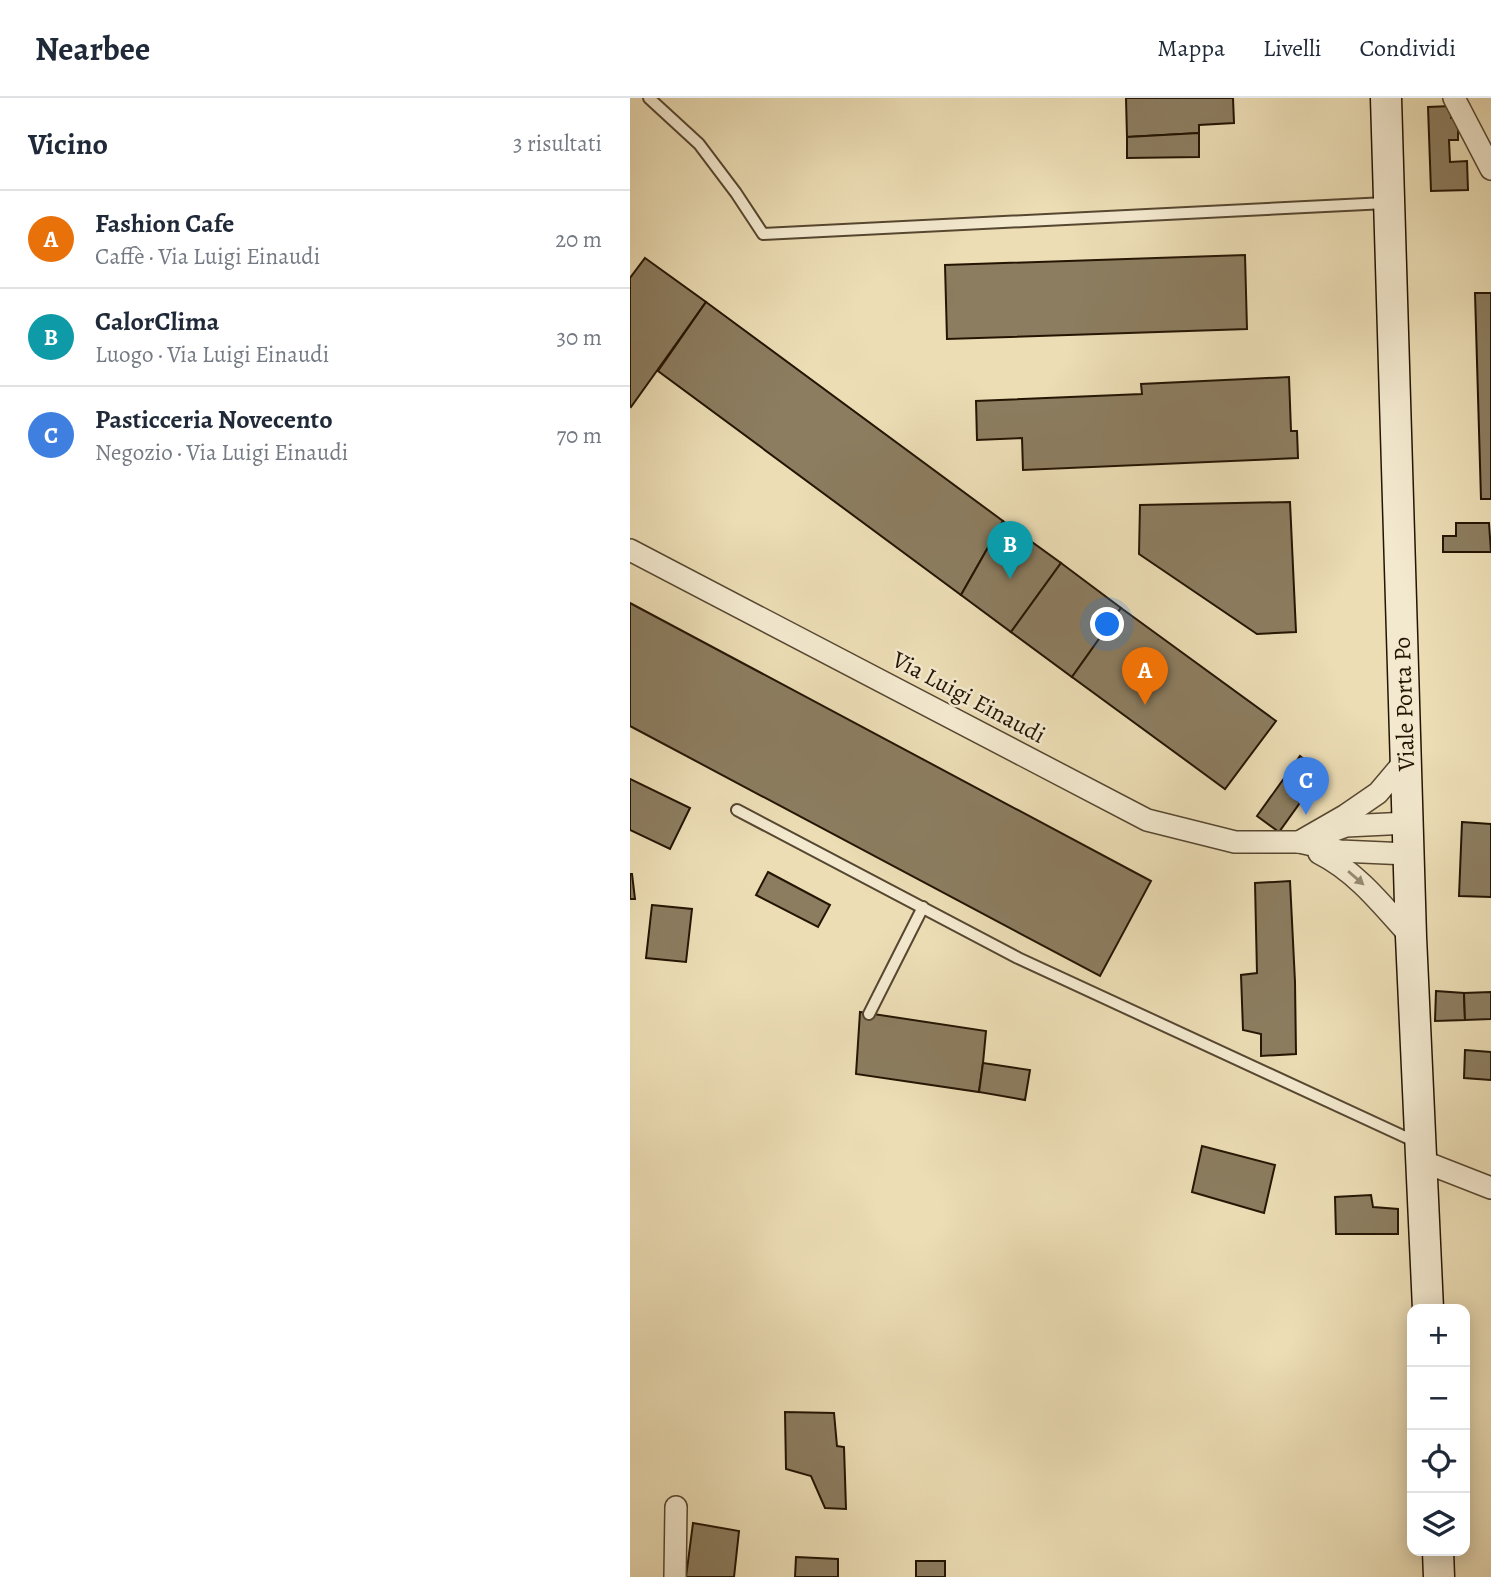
<!DOCTYPE html>
<html lang="it">
<head>
<meta charset="utf-8">
<style>
  :root { --surface:#fff; --page:#f6f6f7; --text:#1f2937; --muted:#747a83; --line:#e0e1e3; --accent:#8f2418 }
  body { margin:0; font-family:Alegreya,serif; background:var(--page); color:var(--text) }
  .controls { position:absolute; right:21px; bottom:21px; display:grid; overflow:hidden; border-radius:14px; box-shadow:0 4px 18px #0003 }
  .controls button { width:63px; height:63px; display:grid; place-items:center; padding:0; border:0; border-bottom:2px solid var(--line); background:var(--surface); color:var(--text); font:35px sans-serif }
  .you { position:absolute; left:478px; top:527px; width:24px; height:24px; margin:-18px; border:5px solid #fff; border-radius:50%; background:#1a73e8; box-shadow:0 0 0 10px #1a73e833 }
  .badge { display:grid; place-items:center; width:46px; height:46px; border-radius:50%; background:var(--accent); color:#fff; font-size:23px; font-weight:700 }
  .pin { position:absolute; translate:-50% -58px; filter:drop-shadow(0 2px 4px #0008) }
  .pin::after { content:''; position:absolute; top:37px; width:24px; height:21px; background:inherit; clip-path:polygon(0 0,100% 0,50% 100%) }
  .list { margin:0; padding:0; list-style:none }
  h2 { display:flex; justify-content:space-between; align-items:center; height:91px; margin:0; padding:0 28px; font-size:30px }
  h2 small { font-size:23px; font-weight:400; color:var(--muted) }
  .list li { display:grid; grid-template-columns:46px 1fr auto; gap:21px; align-items:center; box-sizing:border-box; height:98px; padding:0 28px; border-top:2px solid var(--line) }
  .list b { display:block; font-size:26px; white-space:nowrap }
  .list p { margin:0; font-size:23px; white-space:nowrap; color:var(--muted) }
  .list em { font-size:23px; font-style:normal; color:var(--muted) }
  .icon { flex:none; width:38px; height:38px; fill:none; stroke:currentColor; stroke-width:2; stroke-linecap:round; stroke-linejoin:round }
  .map { position:relative; flex:none; width:861px; height:1479px; overflow:hidden }
  header { display:flex; align-items:center; gap:42px; box-sizing:border-box; height:98px; padding:0 35px; background:var(--surface); border-bottom:2px solid var(--line) }
  header strong { font-size:33px }
  nav { display:flex; gap:38px; margin-inline-start:auto; font-size:24px }
  main { display:flex }
  aside { flex:1; background:var(--surface) }
  .map>svg:first-child { display:block }
  .building { fill:#8c7d60; stroke:#241503; stroke-width:2 }
  .lines { fill:none; stroke-linecap:round; stroke-linejoin:round }
  .lane-casing { stroke:#564730; stroke-width:14 }
  .street-casing { stroke:#564730; stroke-width:24 }
  .secondary-casing { stroke:#241503; stroke-width:33 }
  .lane { stroke:#f3e9cf; stroke-width:10 }
  .street { stroke:#f3e9cf; stroke-width:21 }
  .secondary { stroke:#f3e9cf; stroke-width:30 }
  .oneway { fill:#968a73 }
  .labels { text-anchor:middle; dominant-baseline:central; stroke-width:5; stroke-linejoin:round; paint-order:stroke }
  .street-label { font-size:24px; fill:#241503; stroke:#f3e9cf }
</style>
</head>
<body>
<header>
<strong>Nearbee</strong>
<nav><a>Mappa</a><a>Livelli</a><a>Condividi</a></nav>
</header>
<main>
<aside>
<h2>Vicino<small>3 risultati</small></h2>
<ul class="list">
<li><span class="badge" style="background:#e8710a">A</span><div><b>Fashion Cafe</b><p>Caffè · Via Luigi Einaudi</p></div><em>20 m</em></li>
<li><span class="badge" style="background:#0f9aa8">B</span><div><b>CalorClima</b><p>Luogo · Via Luigi Einaudi</p></div><em>30 m</em></li>
<li><span class="badge" style="background:#3f7fe0">C</span><div><b>Pasticceria Novecento</b><p>Negozio · Via Luigi Einaudi</p></div><em>70 m</em></li>
</ul>
</aside>
<div class="map">
<svg width="861" height="1479" viewBox="0 0 861 1479">
  <rect width="100%" height="100%" fill="#ecddb5"/>
  <filter id="stains"><feTurbulence type="fractalNoise" baseFrequency=".00286" numOctaves="4"/><feColorMatrix values="0 0 0 0 .2 0 0 0 0 .09 0 0 0 0 .02 0 0 0 .5 -.17"/></filter>
  <radialGradient id="worn" r=".72"><stop offset=".6" stop-color="#630" stop-opacity="0"/><stop offset="1" stop-color="#630" stop-opacity=".3"/></radialGradient>
  <g class="building">
    <path d="M 496,0 L 603,0 L 604,25 L 569,27 L 569,35 L 497,39 Z"/>
    <path d="M 821,8 L 821,20 L 828,20 L 828,42 L 819,42 L 820,64 L 837,63 L 838,92 L 801,93 L 798,9 Z"/>
    <path d="M 569,35 L 569,59 L 497,60 L 497,39 Z"/>
    <path d="M 615,157 L 617,231 L 317,241 L 315,167 Z"/>
    <path d="M 15,160 L 76,204 L 1,309 L 0,308 L 0,180 Z"/>
    <path d="M 845,195 L 861,195 L 861,401 L 851,401 Z"/>
    <path d="M 76,204 L 373,423 L 331,497 L 28,273 Z"/>
    <path d="M 659,279 L 661,333 L 667,333 L 668,360 L 393,372 L 392,340 L 347,342 L 346,303 L 512,296 L 511,286 Z"/>
    <path d="M 660,404 L 666,534 L 627,536 L 509,456 L 510,407 Z"/>
    <path d="M 373,423 L 431,465 L 381,534 L 331,497 Z"/>
    <path d="M 826,425 L 859,425 L 861,454 L 813,454 L 813,438 L 826,438 Z"/>
    <path d="M 431,465 L 491,510 L 442,579 L 381,534 Z"/>
    <path d="M 0,505 L 521,783 L 470,878 L 0,628 Z"/>
    <path d="M 491,510 L 646,623 L 595,691 L 442,579 Z"/>
    <path d="M 670,658 L 692,674 L 649,734 L 627,718 Z"/>
    <path d="M 0,681 L 60,710 L 40,751 L 0,732 Z"/>
    <path d="M 832,724 L 861,726 L 861,799 L 829,798 Z"/>
    <path d="M 138,774 L 200,807 L 188,829 L 126,797 Z"/>
    <path d="M 0,776 L 2,776 L 5,801 L 0,801 Z"/>
    <path d="M 660,783 L 665,884 L 666,956 L 631,958 L 631,936 L 613,932 L 611,877 L 627,875 L 625,785 Z"/>
    <path d="M 22,807 L 62,811 L 56,864 L 16,860 Z"/>
    <path d="M 806,893 L 834,895 L 835,922 L 805,923 Z"/>
    <path d="M 861,894 L 861,921 L 835,922 L 834,895 Z"/>
    <path d="M 230,914 L 356,933 L 353,965 L 349,994 L 226,976 Z"/>
    <path d="M 835,952 L 861,954 L 861,982 L 834,980 Z"/>
    <path d="M 353,965 L 400,972 L 395,1002 L 349,994 Z"/>
    <path d="M 572,1048 L 645,1067 L 634,1115 L 562,1094 Z"/>
    <path d="M 741,1097 L 743,1109 L 768,1111 L 768,1136 L 706,1136 L 705,1099 Z"/>
    <path d="M 155,1314 L 204,1315 L 207,1348 L 214,1349 L 216,1411 L 195,1410 L 181,1378 L 156,1371 Z"/>
    <path d="M 63,1425 L 109,1433 L 104,1479 L 56,1479 Z"/>
    <path d="M 166,1459 L 208,1461 L 208,1479 L 165,1479 Z"/>
    <rect x="286" y="1463" width="29" height="16"/>
  </g>
  <g class="lines">
    <g class="lane-casing">
      <g id="lane">
        <path d="M 19,0 L 69,46 L 106,95 L 133,136 L 756,105"/>
        <path d="M 107,712 L 388,860 L 786,1044"/>
        <path d="M 239,916 L 293,809"/>
      </g>
    </g>
    <g class="street-casing">
      <g id="street">
        <path d="M 824,0 L 861,71"/>
        <path d="M 0,452 L 517,722 L 605,744 L 669,744 L 710,753 L 778,756"/>
        <path d="M 700,734 L 716,728 L 778,725"/>
        <path d="M 669,744 L 716,717 L 748,695 L 775,663"/>
        <path d="M 689,755 C 727,774 753,808 781,839"/>
        <path d="M 792,1063 L 861,1090"/>
        <path d="M 45,1479 L 46,1409"/>
      </g>
    </g>
    <g class="secondary-casing">
      <g id="secondary">
        <path d="M 756,0 L 781,839 L 798,1211"/>
        <path d="M 808,1453 L 809,1479"/>
      </g>
    </g>
    <use href="#lane" class="lane"/>
    <use href="#street" class="street"/>
    <use href="#secondary" class="secondary"/>
  </g>
  <defs><path id="oneway-solid" d="M-6-.8H1V-3.2L6.5 0L1 3.2V.8H-6Z" transform="scale(1.75)"/></defs>
  <use class="oneway" href="#oneway-solid" transform="translate(726 780) rotate(41)"/>
  <g class="labels">
    <g class="street-label">
      <text transform="translate(339 599) rotate(28)">Via Luigi Einaudi</text>
      <text transform="translate(774 606) rotate(-92)">Viale Porta Po</text>
    </g>
  </g>
  <rect width="100%" height="100%" filter="url(#stains)"/>
  <rect width="100%" height="100%" fill="url(#worn)"/>
</svg>
<div class="controls">
<button>+</button>
<button>−</button>
<button><svg class="icon" aria-label="locate" viewBox="0 0 24 24"><circle cx="12" cy="12" r="6"/><path d="M12 2v4M12 18v4M2 12h4M18 12h4"/></svg></button>
<button><svg class="icon" aria-label="layers" viewBox="0 0 24 24"><path d="M12 4l9 5-9 5-9-5zM3 14l9 5 9-5"/></svg></button>
</div>
<div class="you"></div>
<div class="pin badge" style="left:515px;top:607px;background:#e8710a">A</div>
<div class="pin badge" style="left:380px;top:481px;background:#0f9aa8">B</div>
<div class="pin badge" style="left:676px;top:717px;background:#3f7fe0">C</div>
</div>
</main>
</body>
</html>
